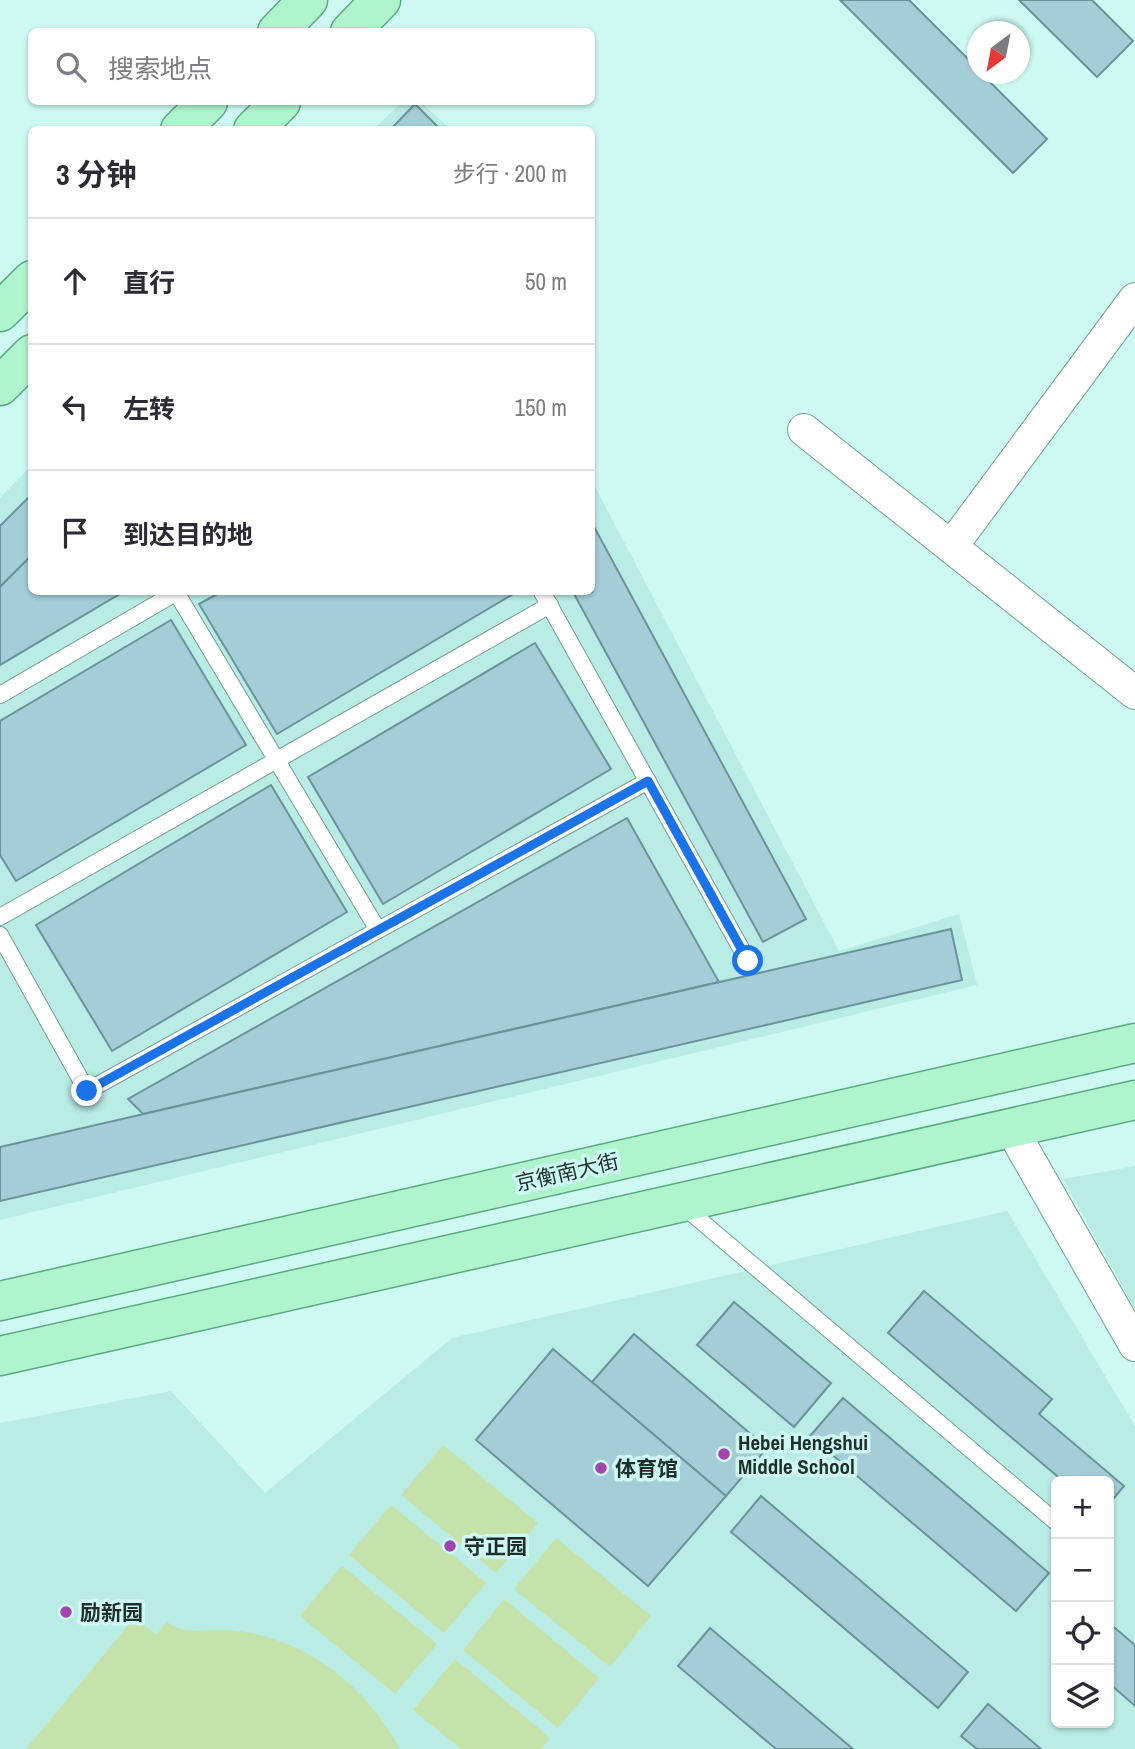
<!DOCTYPE html>
<html lang="zh">
<head>
<meta charset="utf-8">
<style>
  :root { --surface:#fff; --page:#f2f2f3; --text:#2b2b33; --muted:#7c7c81; --line:#e1e1e2 }
  body { margin:0; font-family:"Archivo Narrow","Noto Sans SC",sans-serif; background:var(--page); color:var(--text) }
  .controls { position:absolute; right:21px; bottom:21px; display:grid; overflow:hidden; border-radius:10px; box-shadow:0 2px 5px #0004 }
  .controls button { width:63px; height:63px; display:grid; place-items:center; padding:0; border:0; border-bottom:2px solid var(--line); background:var(--surface); color:var(--text); font:35px sans-serif }
  .compass { position:absolute; left:967px; top:21px; width:63px; height:63px; border-radius:50%; background:var(--surface); box-shadow:0 2px 5px #0004; rotate:212deg }
  .stop { position:absolute; width:21px; height:21px; margin:-16px; border:5px solid #1a73e8; border-radius:50%; background:#fff }
  .stop.end { background:#1a73e8; border-color:#fff; box-shadow:0 2px 7px #0008 }
  .list { margin:0; padding:0; list-style:none }
  h2 { display:flex; justify-content:space-between; align-items:center; height:91px; margin:0; padding:0 28px; font-size:30px }
  h2 small { font-size:23px; font-weight:400; color:var(--muted) }
  .list li { display:grid; grid-template-columns:46px 1fr auto; gap:21px; align-items:center; box-sizing:border-box; height:126px; padding:0 28px; border-top:2px solid var(--line) }
  .list b { display:block; font-size:26px; white-space:nowrap }
  .list em { font-size:23px; font-style:normal; color:var(--muted) }
  .icon { flex:none; width:38px; height:38px; fill:none; stroke:currentColor; stroke-width:2; stroke-linecap:round; stroke-linejoin:round }
  .map { position:relative; flex:none; width:1135px; height:1749px; overflow:hidden }
  .search { position:absolute; background:var(--surface); box-shadow:0 2px 5px #0004; left:28px; top:28px; width:567px; height:77px; display:flex; align-items:center; gap:18px; box-sizing:border-box; padding:0 24px; border-radius:10px; color:var(--muted); font-size:26px }
  .panel { position:absolute; background:var(--surface); box-shadow:0 2px 5px #0004; left:28px; top:126px; width:567px; height:469px; border-radius:10px }
  .map>svg:first-child { display:block }
  .built { fill:#b8ece4; fill-rule:evenodd }
  .green { fill:#c5e2aa }
  .building { fill:#a4cdd7; stroke:#6b939c; stroke-width:2 }
  .lines { fill:none; stroke-linecap:round; stroke-linejoin:round }
  .service-casing { stroke:#759e98; stroke-width:18 }
  .minor-casing { stroke:#759e98; stroke-width:34 }
  .primary-casing { stroke:#5aaa80; stroke-width:41 }
  .service { stroke:#fff; stroke-width:16 }
  .minor { stroke:#fff; stroke-width:32 }
  .primary { stroke:#b0f4ce; stroke-width:38 }
  .route { stroke:#1a73e8; stroke-width:9 }
  .poi-dot { fill:#a245af; stroke:#cdf9f2; stroke-width:2.5 }
  .labels { text-anchor:middle; dominant-baseline:central; stroke-width:7; stroke-linejoin:round; paint-order:stroke }
  .street-label { font-size:21px; fill:#1d2e2c; stroke:#cdf9f2 }
  .poi-label { font-size:21px; font-weight:bold; fill:#1d2e2c; stroke:#cdf9f2; text-anchor:start }
</style>
</head>
<body>
<div class="map">
<svg width="1135" height="1749" viewBox="0 0 1135 1749">
  <rect width="100%" height="100%" fill="#cdf9f2"/>
  <g class="built">
    <path d="M 402,102 L 421,102 L 450,129 L 373,130 Z"/>
    <path d="M 31,466 L 32,592 L 592,592 L 592,481 L 839,951 L 959,914 L 977,985 L 0,1220 L 0,498 Z"/>
    <path d="M 1135,1166 L 1135,1309 L 1063,1179 Z"/>
    <path d="M 1007,1211 L 1135,1426 L 1135,1749 L 0,1749 L 0,1423 L 171,1391 L 265,1493 L 452,1338 ZM 1056,1481 L 1109,1481 L 1109,1723 L 1056,1723 Z"/>
  </g>
  <g class="green">
    <path d="M 443,1445 L 538,1523 L 496,1573 L 401,1495 Z"/>
    <path d="M 391,1505 L 486,1583 L 444,1633 L 349,1555 Z"/>
    <path d="M 556,1538 L 651,1616 L 610,1667 L 514,1589 Z"/>
    <path d="M 342,1566 L 437,1644 L 395,1694 L 300,1616 Z"/>
    <path d="M 504,1599 L 599,1678 L 558,1728 L 463,1650 Z"/>
    <path d="M 135,1617 L 156,1635 L 167,1622 C 183,1636 208,1628 229,1630 C 304,1636 365,1684 400,1749 L 26,1749 Z"/>
    <path d="M 455,1659 L 550,1738 L 541,1749 L 461,1749 L 413,1710 Z"/>
  </g>
  <g class="building">
    <path d="M 840,0 L 909,0 L 978,69 L 978,74 L 982,74 L 1047,139 L 1013,173 Z"/>
    <path d="M 1019,0 L 1092,0 L 1133,41 L 1097,77 Z"/>
    <path d="M 415,104 L 441,130 L 390,130 Z"/>
    <path d="M 32,494 L 32,555 L 0,587 L 0,526 Z"/>
    <path d="M 592,523 L 806,919 L 763,942 L 573,592 L 592,592 Z"/>
    <path d="M 32,555 L 32,592 L 123,592 L 0,665 L 0,587 Z"/>
    <path d="M 221,592 L 514,592 L 515,593 L 277,734 L 199,604 Z"/>
    <path d="M 171,620 L 246,745 L 16,881 L 0,855 L 0,721 Z"/>
    <path d="M 535,643 L 611,769 L 383,904 L 308,777 Z"/>
    <path d="M 271,785 L 347,912 L 112,1051 L 36,925 Z"/>
    <path d="M 627,818 L 719,982 L 143,1114 L 128,1099 Z"/>
    <path d="M 951,929 L 962,980 L 0,1201 L 0,1147 Z"/>
    <path d="M 924,1291 L 1052,1399 L 1039,1414 L 1124,1486 L 1109,1504 L 1109,1481 L 1063,1481 L 888,1333 Z"/>
    <path d="M 734,1302 L 831,1383 L 794,1427 L 697,1345 Z"/>
    <path d="M 634,1334 L 767,1448 L 726,1496 L 592,1382 Z"/>
    <path d="M 553,1349 L 726,1496 L 648,1586 L 476,1440 Z"/>
    <path d="M 843,1398 L 1049,1573 L 1016,1611 L 810,1436 Z"/>
    <path d="M 761,1496 L 968,1672 L 938,1708 L 731,1532 Z"/>
    <path d="M 1109,1623 L 1135,1645 L 1135,1706 L 1109,1683 Z"/>
    <path d="M 710,1628 L 853,1749 L 776,1749 L 678,1666 Z"/>
    <path d="M 988,1704 L 1041,1749 L 977,1749 L 961,1736 Z"/>
  </g>
  <g class="lines">
    <g class="service-casing">
      <g id="service">
        <path d="M 176,592 L 378,930"/>
        <path d="M 542,592 L 748,961"/>
        <path d="M 0,695 L 177,592"/>
        <path d="M 0,917 L 550,605"/>
        <path d="M 0,935 L 87,1091 L 648,781"/>
        <path d="M 682,1205 L 1056,1522"/>
      </g>
    </g>
    <g class="minor-casing">
      <g id="minor">
        <path d="M 804,430 L 1135,693"/>
        <path d="M 951,547 L 1135,299"/>
        <path d="M 1011,1128 L 1135,1345"/>
      </g>
    </g>
    <g class="primary-casing">
      <g id="primary">
        <path d="M 277,32 L 308,0"/>
        <path d="M 350,32 L 381,0"/>
        <path d="M 180,130 L 208,102"/>
        <path d="M 253,130 L 281,102"/>
        <path d="M 0,312 L 32,280"/>
        <path d="M 0,386 L 32,354"/>
        <path d="M 0,1301 L 1135,1043"/>
        <path d="M 0,1356 L 1135,1100"/>
      </g>
    </g>
    <use href="#service" class="service"/>
    <use href="#minor" class="minor"/>
    <use href="#primary" class="primary"/>
  </g>
  <g class="lines">
    <path class="route" d="M 87,1091 L 648,781 L 748,961"/>
  </g>
  <g class="poi-dot">
    <circle cx="724" cy="1454" r="7"/>
    <circle cx="601" cy="1468" r="7"/>
    <circle cx="450" cy="1546" r="7"/>
    <circle cx="66" cy="1612" r="7"/>
  </g>
  <g class="labels">
    <g class="street-label">
      <text transform="translate(567 1172) rotate(-13)">京衡南大街</text>
    </g>
    <g class="poi-label">
      <text x="738" y="1442">Hebei Hengshui<tspan x="738" dy="24">Middle School</tspan></text>
      <text x="615" y="1468">体育馆</text>
      <text x="464" y="1546">守正园</text>
      <text x="80" y="1612">励新园</text>
    </g>
  </g>
</svg>
<div class="controls">
<button>+</button>
<button>−</button>
<button><svg class="icon" aria-label="locate" viewBox="0 0 24 24"><circle cx="12" cy="12" r="6"/><path d="M12 2v4M12 18v4M2 12h4M18 12h4"/></svg></button>
<button><svg class="icon" aria-label="layers" viewBox="0 0 24 24"><path d="M12 4l9 5-9 5-9-5zM3 14l9 5 9-5"/></svg></button>
</div>
<svg class="compass" viewBox="-18 -18 36 36"><path d="M0-13l5 13h-10z" fill="#e53935"/><path d="M0 13l5-13h-10z" fill="#7c7c81"/></svg>
<div class="stop" style="left:748px;top:961px"></div>
<div class="stop end" style="left:87px;top:1091px"></div>
<div class="search"><svg class="icon" aria-label="search" viewBox="0 0 24 24"><circle cx="10" cy="10" r="6"/><path d="M15 15l6 6"/></svg>搜索地点</div>
<section class="panel">
<h2>3 分钟<small>步行 · 200 m</small></h2>
<ul class="list">
<li><svg class="icon" aria-label="ahead" viewBox="0 0 24 24"><path d="M12 20V5M6 11l6-6 6 6"/></svg><div><b>直行</b></div><em>50 m</em></li>
<li><svg class="icon" aria-label="left" viewBox="0 0 24 24"><path d="M17 20v-9H6M10 6l-5 5 5 5"/></svg><div><b>左转</b></div><em>150 m</em></li>
<li><svg class="icon" aria-label="arrive" viewBox="0 0 24 24"><path d="M6 21V4h12l-3 4 3 4H6"/></svg><div><b>到达目的地</b></div></li>
</ul>
</section>
</div>
</body>
</html>
